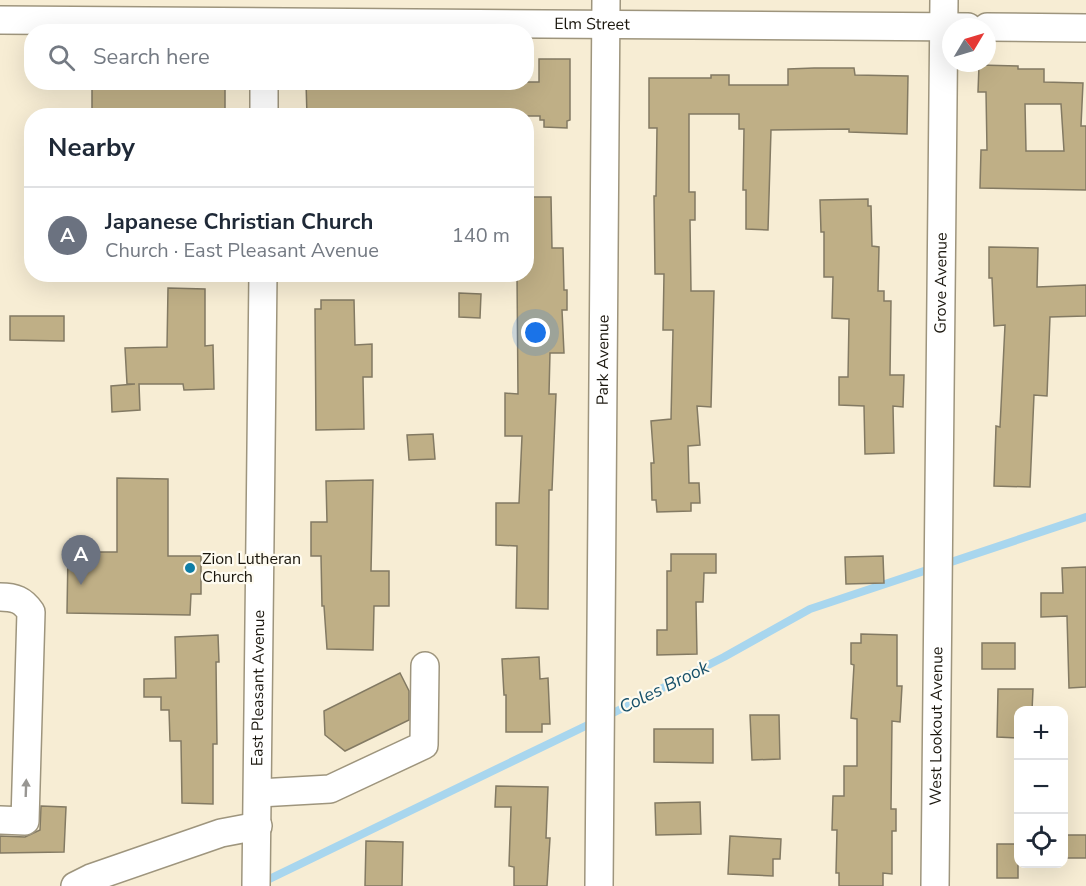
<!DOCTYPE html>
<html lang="en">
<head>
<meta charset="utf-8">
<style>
  :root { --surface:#fff; --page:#f6f6f7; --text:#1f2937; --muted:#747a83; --line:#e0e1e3; --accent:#0f7ea6 }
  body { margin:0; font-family:"Nunito Sans",sans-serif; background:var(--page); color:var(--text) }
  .controls { position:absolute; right:18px; bottom:18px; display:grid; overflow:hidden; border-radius:12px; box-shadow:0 6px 24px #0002 }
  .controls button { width:54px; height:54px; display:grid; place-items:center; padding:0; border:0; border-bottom:2px solid var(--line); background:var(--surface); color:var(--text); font:30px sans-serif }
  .compass { position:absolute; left:942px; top:18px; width:54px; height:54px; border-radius:50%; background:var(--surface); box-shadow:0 6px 24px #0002; rotate:52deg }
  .you { position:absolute; left:536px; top:333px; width:21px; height:21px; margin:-15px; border:4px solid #fff; border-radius:50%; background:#1a73e8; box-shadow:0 0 0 9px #1a73e833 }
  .badge { display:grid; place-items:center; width:39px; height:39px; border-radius:50%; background:var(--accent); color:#fff; font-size:20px; font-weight:700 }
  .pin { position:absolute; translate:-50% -50px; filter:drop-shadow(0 2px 3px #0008) }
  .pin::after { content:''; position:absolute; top:32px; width:21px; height:18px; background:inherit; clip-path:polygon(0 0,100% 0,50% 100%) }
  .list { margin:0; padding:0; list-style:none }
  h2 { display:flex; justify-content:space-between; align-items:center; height:78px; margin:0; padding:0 24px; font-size:26px }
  h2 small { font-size:20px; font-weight:400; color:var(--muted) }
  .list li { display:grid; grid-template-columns:39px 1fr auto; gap:18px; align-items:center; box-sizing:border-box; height:96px; padding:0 24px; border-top:2px solid var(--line) }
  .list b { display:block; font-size:22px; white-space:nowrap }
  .list p { margin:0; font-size:20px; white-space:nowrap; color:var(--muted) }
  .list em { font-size:20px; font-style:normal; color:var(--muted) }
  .icon { flex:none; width:33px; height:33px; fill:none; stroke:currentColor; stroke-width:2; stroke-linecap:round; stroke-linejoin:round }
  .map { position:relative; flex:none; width:1086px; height:886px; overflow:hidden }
  .search { position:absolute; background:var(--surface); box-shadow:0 6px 24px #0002; left:24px; top:24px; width:510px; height:66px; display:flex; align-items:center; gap:15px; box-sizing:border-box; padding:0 21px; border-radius:24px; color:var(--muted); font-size:22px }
  .panel { position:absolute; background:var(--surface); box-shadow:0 6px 24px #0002; left:24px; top:108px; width:510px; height:174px; border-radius:24px }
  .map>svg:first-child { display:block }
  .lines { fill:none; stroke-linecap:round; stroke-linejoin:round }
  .stream { stroke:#a8d6ee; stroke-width:8 }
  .building { fill:#bfaf86; stroke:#837a63; stroke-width:1.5; fill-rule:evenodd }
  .minor-casing { stroke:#9e957d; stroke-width:30 }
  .minor { stroke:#fff; stroke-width:27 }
  .oneway { fill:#989692 }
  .poi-dot { fill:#0f7ea6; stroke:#fefbf0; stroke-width:2 }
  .labels { text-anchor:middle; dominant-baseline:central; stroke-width:4.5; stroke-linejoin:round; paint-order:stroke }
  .street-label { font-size:16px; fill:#1a160d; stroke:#fefbf0 }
  .poi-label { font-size:16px; fill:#1a160d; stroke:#fefbf0; text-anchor:start }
  .water-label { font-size:18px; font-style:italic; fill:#18516a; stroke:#fefbf0 }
</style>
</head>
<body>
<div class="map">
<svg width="1086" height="886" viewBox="0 0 1086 886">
  <rect width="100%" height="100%" fill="#f7edd4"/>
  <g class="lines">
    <g class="stream">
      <path d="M 607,716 L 724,657 L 810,609 L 1086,517"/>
      <path d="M 261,883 L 596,721"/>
    </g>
  </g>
  <g class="building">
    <path d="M 539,59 L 570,59 L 570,120 L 567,121 L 567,128 L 544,127 L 544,120 L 540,120 L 540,116 L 404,116 L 366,113 L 366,116 L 307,116 L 306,82 L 539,82 Z"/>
    <path d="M 979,65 L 1018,66 L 1018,69 L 1044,69 L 1044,82 L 1083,83 L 1081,126 L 1086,126 L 1086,190 L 980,188 L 981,150 L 987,150 L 986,92 L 978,92 ZM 1025,104 L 1061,104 L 1064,151 L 1026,151 Z"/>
    <path d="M 814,68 L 854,68 L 855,75 L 908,76 L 907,134 L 849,132 L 849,129 L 771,130 L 768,230 L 746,229 L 746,190 L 743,190 L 744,129 L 739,129 L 739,114 L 689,114 L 689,192 L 695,192 L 695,220 L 690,220 L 691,291 L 714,291 L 711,407 L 697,406 L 700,445 L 688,446 L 689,483 L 699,483 L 700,503 L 691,503 L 691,511 L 657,512 L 656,500 L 652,500 L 651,463 L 654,463 L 651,421 L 671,419 L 673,330 L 663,330 L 664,274 L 655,274 L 654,196 L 656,196 L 657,128 L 649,128 L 649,78 L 711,78 L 711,75 L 729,75 L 729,85 L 788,85 L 788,69 Z"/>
    <rect x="92" y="82" width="133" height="34"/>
    <path d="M 526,197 L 551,197 L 552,248 L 563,248 L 564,290 L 567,290 L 567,310 L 562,310 L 564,353 L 550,353 L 549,394 L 556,394 L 552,490 L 549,490 L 548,609 L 516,608 L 517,546 L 496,545 L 496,503 L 519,503 L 522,436 L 505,436 L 505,393 L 518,394 L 517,274 L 526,274 Z"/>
    <path d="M 868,199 L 868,206 L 871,206 L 872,246 L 879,247 L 878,291 L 884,291 L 884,301 L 891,301 L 890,375 L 904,375 L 903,407 L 893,406 L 894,453 L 865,454 L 864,406 L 839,405 L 839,377 L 848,377 L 849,319 L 832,318 L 833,277 L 824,277 L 824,232 L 821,232 L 820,200 Z"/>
    <path d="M 989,247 L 1038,248 L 1037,287 L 1086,285 L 1086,316 L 1050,317 L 1047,396 L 1034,395 L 1030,487 L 994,486 L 996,426 L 1000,427 L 1005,325 L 994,326 L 992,278 L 989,278 Z"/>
    <path d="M 168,288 L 205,289 L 205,346 L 213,345 L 214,389 L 184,390 L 183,384 L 139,384 L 140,410 L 112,412 L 111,386 L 135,384 L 127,384 L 125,348 L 167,347 Z"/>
    <path d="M 459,293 L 481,294 L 480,318 L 459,317 Z"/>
    <path d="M 321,300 L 354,300 L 355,345 L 372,344 L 372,377 L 363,377 L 364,429 L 316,430 L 315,309 L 321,309 Z"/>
    <path d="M 10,316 L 64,316 L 64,341 L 10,340 Z"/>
    <path d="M 433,434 L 435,459 L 409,460 L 407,435 Z"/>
    <path d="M 117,478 L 168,479 L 168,556 L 201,556 L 201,594 L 191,594 L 190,615 L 67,613 L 68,552 L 117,552 Z"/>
    <path d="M 373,480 L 371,571 L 389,571 L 389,606 L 374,606 L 373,650 L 327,649 L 324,606 L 322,606 L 321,556 L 311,556 L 311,522 L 327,522 L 326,481 Z"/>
    <path d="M 671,554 L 716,554 L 716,573 L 704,573 L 703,602 L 696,602 L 697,654 L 657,655 L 657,630 L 667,630 L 667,571 L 671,571 Z"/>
    <path d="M 883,556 L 884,583 L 846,584 L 845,557 Z"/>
    <path d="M 1086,567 L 1086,687 L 1069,688 L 1067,616 L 1041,617 L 1041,593 L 1063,593 L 1062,568 Z"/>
    <path d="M 861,634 L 897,635 L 897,686 L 902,686 L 900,722 L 892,721 L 891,809 L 896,809 L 896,831 L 892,831 L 892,874 L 883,873 L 883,886 L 839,886 L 839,873 L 836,873 L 837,830 L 832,830 L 833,796 L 844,796 L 844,766 L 857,766 L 857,719 L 851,718 L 854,665 L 851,664 L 851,643 L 861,643 Z"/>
    <path d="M 218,635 L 219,662 L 216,662 L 217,744 L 213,744 L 213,804 L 182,803 L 181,741 L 170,741 L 169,710 L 161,710 L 161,697 L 144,697 L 144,679 L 176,678 L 175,637 Z"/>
    <rect x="982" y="643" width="33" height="26"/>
    <path d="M 539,657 L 540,679 L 548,678 L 550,724 L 542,724 L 542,732 L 506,732 L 506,695 L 504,695 L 502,659 Z"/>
    <path d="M 400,673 L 409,691 L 409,720 L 345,751 L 325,735 L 324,711 Z"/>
    <path d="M 998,689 L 1033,689 L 1032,711 L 1018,711 L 1018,738 L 997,737 Z"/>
    <path d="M 750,715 L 779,715 L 780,759 L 752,760 Z"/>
    <path d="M 654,729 L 713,729 L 713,763 L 654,762 Z"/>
    <path d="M 496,786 L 548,787 L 546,838 L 550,838 L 547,886 L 514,886 L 514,867 L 509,866 L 511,807 L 495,807 Z"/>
    <path d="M 700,802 L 701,834 L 656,835 L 655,803 Z"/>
    <path d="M 41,806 L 66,807 L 64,852 L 0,853 L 0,836 L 25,837 L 40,830 Z"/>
    <rect x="1065" y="835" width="21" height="23"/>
    <path d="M 730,836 L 781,839 L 780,859 L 773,859 L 773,876 L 728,874 Z"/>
    <path d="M 366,841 L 403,842 L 402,886 L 365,886 Z"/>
    <rect x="997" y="844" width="21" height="34"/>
  </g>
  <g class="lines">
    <g class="minor-casing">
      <g id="minor">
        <path id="s1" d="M 0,20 L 968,27"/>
        <path d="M 987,27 L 1086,28"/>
        <path d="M 264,116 L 264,82"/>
        <path d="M 0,597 C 15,597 23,600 31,612 L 25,821 L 0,820"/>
        <path d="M 259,793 L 330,789 L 424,745 L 425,666"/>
        <path d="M 75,886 L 91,878 L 221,833 L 258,826"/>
        <path id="s2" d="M 256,886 L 263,274"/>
        <path id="s3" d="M 599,886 L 606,0"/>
        <path id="s4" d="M 935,886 L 944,0"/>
      </g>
    </g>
    <use href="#minor" class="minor"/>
  </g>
  <defs><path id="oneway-solid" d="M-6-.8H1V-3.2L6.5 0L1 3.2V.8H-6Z" transform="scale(1.5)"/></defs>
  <use class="oneway" href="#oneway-solid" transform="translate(26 788) rotate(-88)"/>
  <circle class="poi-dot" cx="190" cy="568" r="6"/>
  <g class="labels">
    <g class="street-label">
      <text stroke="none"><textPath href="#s1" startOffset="592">Elm Street</textPath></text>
      <text stroke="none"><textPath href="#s4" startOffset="603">Grove Avenue</textPath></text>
      <text stroke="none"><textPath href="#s3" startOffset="526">Park Avenue</textPath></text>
      <text stroke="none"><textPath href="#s2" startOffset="198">East Pleasant Avenue</textPath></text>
      <text stroke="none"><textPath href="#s4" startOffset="160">West Lookout Avenue</textPath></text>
    </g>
    <g class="poi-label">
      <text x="202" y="559">Zion Lutheran<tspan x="202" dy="18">Church</tspan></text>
    </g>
    <g class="water-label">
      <text transform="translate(664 687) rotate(-26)">Coles Brook</text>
    </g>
  </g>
</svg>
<div class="controls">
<button>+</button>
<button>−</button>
<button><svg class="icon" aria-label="locate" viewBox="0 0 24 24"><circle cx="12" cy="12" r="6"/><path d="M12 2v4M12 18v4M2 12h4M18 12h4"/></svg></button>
</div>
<svg class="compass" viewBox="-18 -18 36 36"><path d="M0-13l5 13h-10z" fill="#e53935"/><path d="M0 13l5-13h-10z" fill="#747a83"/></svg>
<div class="you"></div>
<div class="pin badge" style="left:81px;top:585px;background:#6b7280">A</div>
<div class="search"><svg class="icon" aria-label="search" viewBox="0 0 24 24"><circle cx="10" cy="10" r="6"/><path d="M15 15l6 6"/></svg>Search here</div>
<section class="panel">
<h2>Nearby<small></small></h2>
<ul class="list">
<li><span class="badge" style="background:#6b7280">A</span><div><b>Japanese Christian Church</b><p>Church · East Pleasant Avenue</p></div><em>140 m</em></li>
</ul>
</section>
</div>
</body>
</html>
